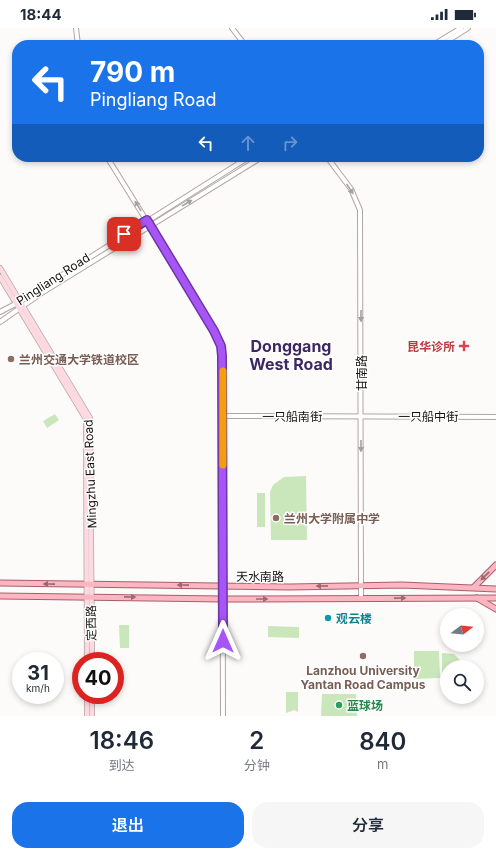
<!DOCTYPE html>
<html lang="zh">
<head>
<meta charset="utf-8">
<style>
  body { margin:0; font-family:Inter,"Noto Sans SC",sans-serif; background:#f6f6f7; color:#1f2937; height:100vh; display:flex; flex-direction:column; font-size:15px; white-space:nowrap }
  * { box-sizing:border-box; margin:0 }
  p { font-size:13px; color:#747a83 }
  .icon { flex:none; width:22px; height:22px; fill:none; stroke:currentColor; stroke-width:2; stroke-linecap:round; stroke-linejoin:round }
  .map { position:relative; height:688px; overflow:hidden }
  .drawer { display:flex; flex-direction:column; background:#fff; flex:1 }
  .drawer>* { flex:none }
  .top-card { position:absolute; left:12px; top:12px; width:472px; height:122px; border-radius:16px; box-shadow:0 2px 6px #0003; background:#1a73e8; color:#fff; overflow:hidden }
  .needle { width:26px; rotate:74deg }
  .fabs { position:absolute; left:440px; top:580px; display:grid; gap:8px }
  .fabs a { display:grid; place-items:center; width:44px; height:44px; border-radius:50%; background:#fff; box-shadow:0 2px 6px #0003; font-size:20px }
  .speed { position:absolute; left:12px; top:624px; display:flex; gap:8px; font-size:20px; font-weight:700; text-align:center }
  .speed>* { display:grid; place-content:center; width:52px; height:52px; border-radius:50%; background:#fff; box-shadow:0 2px 6px #0003; line-height:1 }
  .speed small { font-size:10px; font-weight:400 }
  .speed .limit { border:6px solid #d22; background:#fff; color:#111 }
  .pin { position:absolute; display:grid; place-items:center; width:34px; height:34px; color:#fff; margin:-17px; border-radius:8px; box-shadow:0 2px 6px #0006 }
  .me { position:absolute; width:44px; margin:-22px; rotate:0deg; stroke-linejoin:round; filter:drop-shadow(0 0 3px #0008) }
  .turn { display:flex; align-items:center; gap:14px; height:84px; padding:0 12px; font-size:18px }
  .turn .icon { width:52px; height:52px; stroke-width:2.5 }
  .turn b { display:block; font-size:28px; line-height:34px }
  .lanes { display:flex; align-items:center; height:38px; padding:0 12px; background:#0003; justify-content:center; gap:20px; direction:ltr }
  .lanes .off { opacity:.35 }
  .eta { display:flex; justify-content:space-evenly; align-items:center; height:68px; text-align:center }
  .eta b { font-size:24px; font-weight:600; line-height:28px }
  .button { display:flex; gap:8px; margin-top:auto; padding:8px 12px }
  .button a { flex:1; height:46px; border-radius:16px; background:#1a73e8; color:#fff; font-size:16px; font-weight:600; line-height:46px; text-align:center }
  .button a+a { background:#f6f6f7; color:#1f2937 }
  .status { display:flex; justify-content:space-between; align-items:center; height:28px; padding:0 20px; background:#fff; direction:ltr }
  .status svg { height:11px; fill:currentColor }
  .map>svg:first-child { display:block }
  .green { fill:#cae6bb }
  .lines { fill:none; stroke-linecap:round; stroke-linejoin:round }
  .tertiary-casing { stroke:#b1a5a0; stroke-width:6 }
  .secondary-casing { stroke:#b1a5a0; stroke-width:6 }
  .primary-casing { stroke:#a95d6a; stroke-width:7 }
  .tertiary { stroke:#fff; stroke-width:4 }
  .secondary { stroke:#fddae1; stroke-width:4.5 }
  .primary { stroke:#fbb6c2; stroke-width:5 }
  .oneway { fill:#a2a0a0 }
  .oneway2 { fill:#946c72 }
  .route-casing { stroke:#6d37a1; stroke-width:10 }
  .route { stroke:#a855f7; stroke-width:7 }
  .slow { stroke:#f59e0b; stroke-width:7 }
  .health-dot { fill:#e0444e; stroke:#fff; stroke-width:1.5 }
  .education-dot { fill:#8d6e63; stroke:#fff; stroke-width:1.5 }
  .culture-dot { fill:#0f9aa8; stroke:#fff; stroke-width:1.5 }
  .leisure-dot { fill:#2e9e5b; stroke:#fff; stroke-width:1.5 }
  .labels { text-anchor:middle; dominant-baseline:central; stroke-width:3; stroke-linejoin:round; paint-order:stroke }
  .street-label { font-size:12px; fill:#161211; stroke:#fff }
  .health-label { font-size:12px; font-weight:bold; fill:#be3a42; stroke:#fff; text-anchor:end }
  .education-label { font-size:12px; font-weight:bold; fill:#785e54; stroke:#fff; text-anchor:start }
  .culture-label { font-size:12px; font-weight:bold; fill:#0d838f; stroke:#fff; text-anchor:start }
  .leisure-label { font-size:12px; font-weight:bold; fill:#27864d; stroke:#fff; text-anchor:start }
  .district-label { font-size:16px; font-weight:bold; fill:#3e2863; stroke:#fff }
</style>
</head>
<body>
<div class="status"><b>18:44</b><svg viewBox="0 0 49 12"><path d="M0 12V9h3v3zM5 12V6h3v6zM10 12V3h3v9zM15 12V0h3v12zM26 1h20v11H26zM47 4h2v5h-2z"/></svg></div>
<div class="map">
<svg width="496" height="688" viewBox="0 0 496 688">
  <rect width="100%" height="100%" fill="#fdfbfa"/>
  <g class="green">
    <path d="M 55,386 L 59,392 L 47,400 L 43,393 Z"/>
    <path d="M 306,448 L 307,512 L 271,512 L 270,464 L 273,457 L 284,449 Z"/>
    <rect x="257" y="465" width="8" height="34"/>
    <path d="M 119,597 L 129,597 L 129,620 L 120,620 Z"/>
    <path d="M 268,598 L 299,599 L 299,610 L 268,609 Z"/>
    <path d="M 414,623 L 439,623 L 440,650 L 414,651 Z"/>
    <path d="M 442,625 L 454,626 L 467,639 L 447,639 L 447,650 L 442,651 Z"/>
    <path d="M 286,664 L 298,664 L 298,684 L 294,682 L 286,685 Z"/>
    <path d="M 322,666 L 356,666 L 357,688 L 321,688 Z"/>
  </g>
  <g class="lines">
    <defs>
      <g id="tertiary">
        <path d="M 76,0 L 78,17"/>
        <path d="M 232,0 L 245,17"/>
        <path d="M 433,17 L 461,0"/>
        <path d="M 441,17 L 468,0"/>
        <path d="M 107,129 L 215,303 L 221,318 L 222,328 L 223,688"/>
        <path d="M 327,129 L 351,161 L 360,182 L 361,570"/>
        <path d="M 0,284 L 21,273 L 249,129"/>
        <path d="M 0,294 L 40,266 L 262,129"/>
        <path d="M 223,388 L 496,389"/>
      </g>
      <g id="secondary">
        <path d="M 0,240 L 90,390 L 92,633"/>
        <path d="M 0,249 L 86,391 L 87,633"/>
        <path d="M 92,667 L 92,688"/>
        <path d="M 87,688 L 87,667"/>
      </g>
      <g id="primary">
        <path d="M 0,555 L 290,559 L 402,557 L 496,561"/>
        <path d="M 474,559 L 496,537"/>
        <path d="M 0,568 L 223,571 L 496,570"/>
        <path d="M 477,570 L 496,581"/>
      </g>
    </defs>
    <use href="#tertiary" class="tertiary-casing"/>
    <use href="#secondary" class="secondary-casing"/>
    <use href="#primary" class="primary-casing"/>
    <use href="#tertiary" class="tertiary"/>
    <use href="#secondary" class="secondary"/>
    <use href="#primary" class="primary"/>
  </g>
  <defs><path id="oneway-solid" d="M-6-.8H1V-3.2L6.5 0L1 3.2V.8H-6Z"/></defs>
  <g class="oneway">
    <use href="#oneway-solid" transform="translate(350 161) rotate(56)"/>
    <use href="#oneway-solid" transform="translate(187 175) rotate(-31)"/>
    <use href="#oneway-solid" transform="translate(138 178) rotate(-122)"/>
    <use href="#oneway-solid" transform="translate(361 288) rotate(90)"/>
    <use href="#oneway-solid" transform="translate(361 418) rotate(90)"/>
  </g>
  <g class="oneway2">
    <use href="#oneway-solid" transform="translate(485 548) rotate(136)"/>
    <use href="#oneway-solid" transform="translate(49 556) rotate(-179)"/>
    <use href="#oneway-solid" transform="translate(183 557) rotate(-179)"/>
    <use href="#oneway-solid" transform="translate(322 558) rotate(179)"/>
    <use href="#oneway-solid" transform="translate(130 569) rotate(1)"/>
    <use href="#oneway-solid" transform="translate(400 570) rotate(-1)"/>
    <use href="#oneway-solid" transform="translate(262 571)"/>
  </g>
  <g class="lines">
    <defs>
      <path id="route" d="M 124,206 L 147,192 L 214,303 L 221,318 L 222,328 L 223,613"/>
    </defs>
    <use href="#route" class="route-casing"/>
    <use href="#route" class="route"/>
    <path class="slow" d="M 223,343 L 223,437"/>
  </g>
  <path class="health-dot" d="M462 312h4v4h4v4h-4v4h-4v-4h-4v-4h4z"/>
  <g class="education-dot">
    <circle cx="11" cy="331" r="4"/>
    <circle cx="276" cy="490" r="4"/>
    <circle cx="363" cy="628" r="4"/>
  </g>
  <circle class="culture-dot" cx="328" cy="590" r="4"/>
  <circle class="leisure-dot" cx="339" cy="677" r="4"/>
  <g class="labels">
    <g class="street-label">
      <text transform="translate(53 251) rotate(-33)">Pingliang Road</text>
      <text transform="translate(361 345) rotate(-90)">甘南路</text>
      <text x="292" y="388">一只船南街</text>
      <text x="428" y="388">一只船中街</text>
      <text transform="translate(90 446) rotate(-92)">Mingzhu East Road</text>
      <text x="260" y="548">天水南路</text>
      <text transform="translate(91 595) rotate(-91)">定西路</text>
    </g>
    <g class="health-label">
      <text x="455" y="318">昆华诊所</text>
    </g>
    <g class="education-label">
      <text x="19" y="331">兰州交通大学铁道校区</text>
      <text x="284" y="490">兰州大学附属中学</text>
      <text x="363" y="642" text-anchor="middle">Lanzhou University<tspan x="363" dy="14">Yantan Road Campus</tspan></text>
    </g>
    <g class="culture-label">
      <text x="336" y="590">观云楼</text>
    </g>
    <g class="leisure-label">
      <text x="347" y="677">蓝球场</text>
    </g>
    <g class="district-label">
      <text x="291" y="318">Donggang<tspan x="291" dy="18">West Road</tspan></text>
    </g>
  </g>
</svg>
<div class="fabs">
<a><svg class="needle" viewBox="-14 -14 28 28"><path d="M0-13l5 13h-10z" fill="#e53935"/><path d="M0 13l5-13h-10z" fill="#747a83"/></svg></a>
<a><svg class="icon" aria-label="search" viewBox="0 0 24 24"><circle cx="10" cy="10" r="6"/><path d="M15 15l6 6"/></svg></a>
</div>
<div class="speed"><div>31<small>km/h</small></div><div class="limit">40</div></div>
<div class="pin" style="left:124px;top:206px;background:#d93025"><svg class="icon" aria-label="arrive" viewBox="0 0 24 24"><path d="M6 21V4h12l-3 4 3 4H6"/></svg></div>
<svg class="me" style="left:223px;top:613px" viewBox="-20 -20 40 40"><path d="M0-17L14 15 0 8-14 15z" fill="#a855f7" stroke="#fff" stroke-width="4"/></svg>
<div class="top-card">
<div class="turn"><svg class="icon" aria-label="left" viewBox="0 0 24 24"><path d="M17 20v-9H6M10 6l-5 5 5 5"/></svg><div><b>790 m</b>Pingliang Road</div></div>
<div class="lanes"><svg class="icon" aria-label="left" viewBox="0 0 24 24"><path d="M17 20v-9H6M10 6l-5 5 5 5"/></svg><svg class="icon off" aria-label="ahead" viewBox="0 0 24 24"><path d="M12 20V5M6 11l6-6 6 6"/></svg><svg class="icon off" aria-label="right" viewBox="0 0 24 24"><path d="M7 20v-9h11M14 6l5 5-5 5"/></svg></div>
</div>
</div>
<section class="drawer">
<div class="eta">
<div><b>18:46</b><p>到达</p></div>
<div><b>2</b><p>分钟</p></div>
<div><b>840</b><p>m</p></div>
</div>
<div class="button"><a>退出</a><a>分享</a></div>
</section>
</body>
</html>
